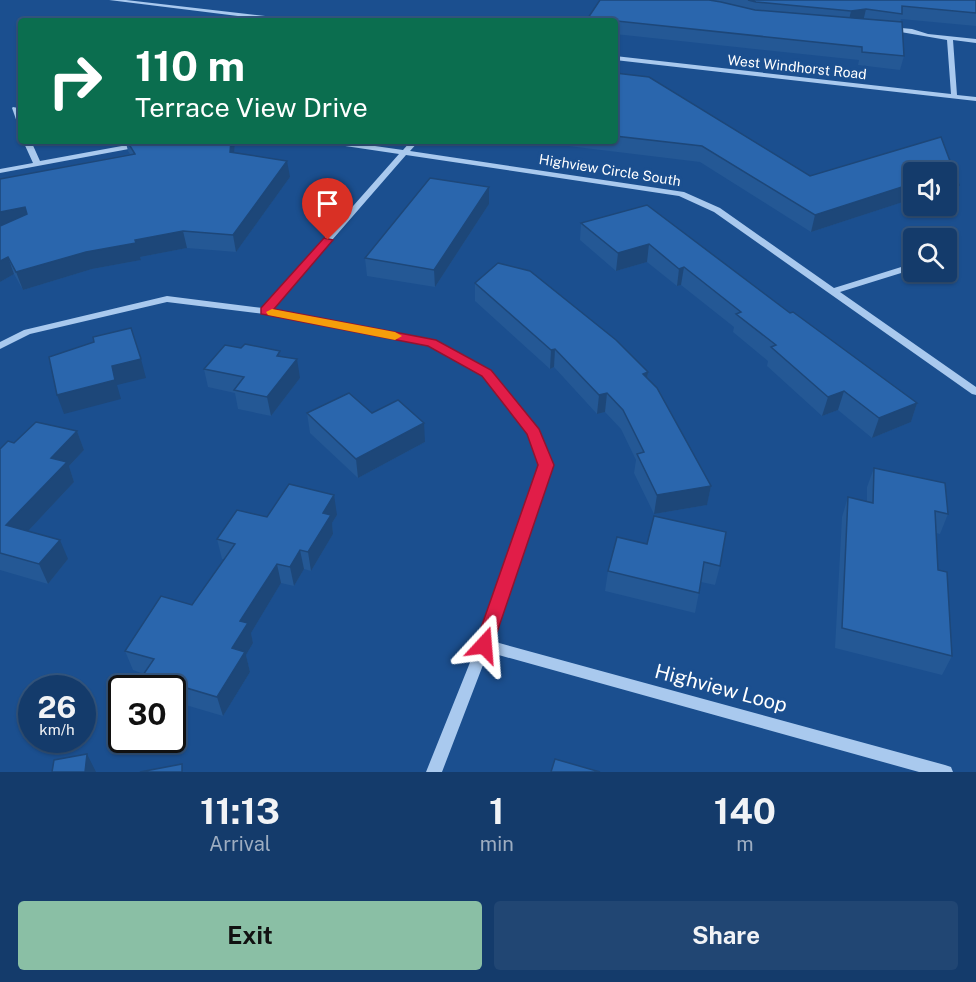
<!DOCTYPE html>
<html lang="en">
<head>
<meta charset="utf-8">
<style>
  body { margin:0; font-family:"Public Sans",sans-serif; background:#214673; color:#f1f3f6; height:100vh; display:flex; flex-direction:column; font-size:22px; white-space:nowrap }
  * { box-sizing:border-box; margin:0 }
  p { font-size:20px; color:#9dadc1 }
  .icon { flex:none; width:33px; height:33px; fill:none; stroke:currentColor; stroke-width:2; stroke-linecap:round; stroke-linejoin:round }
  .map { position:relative; height:772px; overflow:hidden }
  .details { display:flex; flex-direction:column; background:#143b6b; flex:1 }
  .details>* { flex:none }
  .top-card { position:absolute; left:18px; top:18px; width:600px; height:126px; border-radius:6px; box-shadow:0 2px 4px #0004,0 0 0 2px #33557e; background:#0b6e4f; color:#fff; overflow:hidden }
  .tools { position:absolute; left:903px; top:162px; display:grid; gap:12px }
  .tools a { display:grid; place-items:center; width:54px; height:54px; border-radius:6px; background:#143b6b; box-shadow:0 2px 4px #0004,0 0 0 2px #33557e; font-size:30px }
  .speed { position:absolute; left:18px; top:675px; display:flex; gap:12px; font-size:30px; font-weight:700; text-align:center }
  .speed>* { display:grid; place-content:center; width:78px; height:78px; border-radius:50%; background:#143b6b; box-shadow:0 2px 4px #0004,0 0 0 2px #33557e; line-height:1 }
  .speed small { font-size:15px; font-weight:400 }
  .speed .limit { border:3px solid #111; border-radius:9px; background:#fff; color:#111 }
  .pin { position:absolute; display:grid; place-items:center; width:51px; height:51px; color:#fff; margin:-62px -26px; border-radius:50% 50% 50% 0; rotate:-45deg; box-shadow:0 0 6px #0007 }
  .pin .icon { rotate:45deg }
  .me { position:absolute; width:66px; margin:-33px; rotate:19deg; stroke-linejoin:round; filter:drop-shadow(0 0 4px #0008) }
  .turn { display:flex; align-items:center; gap:21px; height:126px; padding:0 18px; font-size:27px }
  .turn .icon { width:78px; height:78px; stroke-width:2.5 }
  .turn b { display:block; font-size:42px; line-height:51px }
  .eta { display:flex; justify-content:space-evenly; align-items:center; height:102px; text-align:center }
  .eta b { font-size:36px; font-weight:700; line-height:42px }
  .action { display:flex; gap:12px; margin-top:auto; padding:12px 18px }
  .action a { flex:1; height:69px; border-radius:6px; background:#8abfa5; color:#111; font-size:24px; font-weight:700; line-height:69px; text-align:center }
  .action a+a { background:#214673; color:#f1f3f6 }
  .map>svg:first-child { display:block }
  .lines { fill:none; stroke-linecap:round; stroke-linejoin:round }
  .minor { fill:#a9c9ee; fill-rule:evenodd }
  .wall { fill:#245895 }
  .shaded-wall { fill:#1d4779 }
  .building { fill:#2a66ad; stroke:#1d4779; stroke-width:1.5 }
  .route { fill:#e11d48; stroke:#92132f; stroke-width:1.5 }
  .slow { fill:#f59e0b }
  .labels { text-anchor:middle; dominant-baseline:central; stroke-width:6; stroke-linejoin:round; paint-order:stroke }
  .far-street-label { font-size:14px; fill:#fff; stroke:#1b4f8f }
  .near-street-label { font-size:20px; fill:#fff; stroke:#1b4f8f }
</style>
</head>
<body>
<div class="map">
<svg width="976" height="772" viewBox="0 0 976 772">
  <rect width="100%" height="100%" fill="#1b4f8f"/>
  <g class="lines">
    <g class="minor">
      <path d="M 109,0 L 126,0 L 292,19 L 295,21 L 278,21 Z"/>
      <path d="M 891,27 L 912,29 L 928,34 L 976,39 L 976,43 L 953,40 L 957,95 L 976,97 L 976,101 L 615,60 L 615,56 L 951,94 L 947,40 L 889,30 L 888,29 Z"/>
      <path d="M 13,107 L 18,108 L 21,115 L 21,127 L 18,125 L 12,108 Z"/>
      <path d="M 23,141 L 31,141 L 40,161 L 149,141 L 165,141 L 161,143 L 0,173 L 0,169 L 33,163 Z"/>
      <path d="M 321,141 L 340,141 L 403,150 L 411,141 L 419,141 L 410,151 L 684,192 L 720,208 L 834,288 L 914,263 L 914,269 L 840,292 L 976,387 L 976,395 L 972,394 L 714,212 L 679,196 L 406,155 L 272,309 L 436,341 L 490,371 L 538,430 L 552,465 L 492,641 L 945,765 L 951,767 L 953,772 L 919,772 L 488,652 L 442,772 L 426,772 L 477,645 L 540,465 L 529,434 L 482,375 L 429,345 L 265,314 L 167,302 L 30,334 L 0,349 L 0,342 L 24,330 L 167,296 L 263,308 L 399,154 L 325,143 Z"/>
      <path d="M 950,251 L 954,254 L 946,257 L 946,252 Z"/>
    </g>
  </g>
  <g class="wall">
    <path d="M 600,0 L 976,0 L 976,26 L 901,19 L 900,22 L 904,56 L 900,70 L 858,65 L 859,60 L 615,34 L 615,21 L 587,21 L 588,18 Z"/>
    <path d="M 615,73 L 810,176 L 941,137 L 959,185 L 953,202 L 946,201 L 946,172 L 914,172 L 914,202 L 906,201 L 811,232 L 700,162 L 527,141 L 615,141 Z"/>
    <path d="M 122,141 L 235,141 L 234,153 L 290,177 L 236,252 L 187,248 L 140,257 L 141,260 L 92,269 L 23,290 L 14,274 L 0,282 L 0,179 L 130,154 L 128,151 L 126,143 L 123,143 Z"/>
    <path d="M 489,204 L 435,287 L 367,276 L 365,258 Z"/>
    <path d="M 647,205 L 790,313 L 917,403 L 911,422 L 872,438 L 838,410 L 822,416 L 767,366 L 768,361 L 733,332 L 734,327 L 681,285 L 677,286 L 647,262 L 616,271 L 580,240 L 581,223 Z"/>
    <path d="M 475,283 L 648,372 L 648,379 L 711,486 L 707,505 L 654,514 L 634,473 L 636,460 L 621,429 L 605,412 L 597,414 L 554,367 L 550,369 L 475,301 Z"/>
    <path d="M 281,356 L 300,378 L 271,416 L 238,409 L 235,393 L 208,387 L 204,369 Z"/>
    <path d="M 307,413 L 372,413 L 425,442 L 358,478 L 310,433 Z"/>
    <path d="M 77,431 L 84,450 L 69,466 L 74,482 L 28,531 L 68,559 L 48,584 L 0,570 L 0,449 L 14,443 Z"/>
    <path d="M 874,468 L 948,514 L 940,534 L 936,533 L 938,570 L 952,656 L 942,675 L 835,648 L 842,517 L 848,497 L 867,501 L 867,487 Z"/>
    <path d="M 337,515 L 332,523 L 333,534 L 311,571 L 304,569 L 294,586 L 281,583 L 251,633 L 253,643 L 246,655 L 250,672 L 223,716 L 172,701 L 172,688 L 148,688 L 143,675 L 144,674 L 133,670 L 125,651 L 192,605 L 224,559 L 222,559 L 217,539 L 267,517 Z"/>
    <path d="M 617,537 L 720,566 L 715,585 L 701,582 L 695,613 L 605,591 L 608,571 Z"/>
  </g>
  <g class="shaded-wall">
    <path d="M 866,9 L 863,22 L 848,24 L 851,11 Z"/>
    <path d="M 231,141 L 235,141 L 233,168 L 230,152 Z"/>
    <path d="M 287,161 L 290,177 L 236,252 L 233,235 Z"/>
    <path d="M 911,184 L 906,201 L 811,232 L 815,215 Z"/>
    <path d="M 489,187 L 489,204 L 435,287 L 434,270 Z"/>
    <path d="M 25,207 L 30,224 L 0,230 L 0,212 Z"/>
    <path d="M 183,231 L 187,248 L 140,257 L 141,260 L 92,269 L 23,290 L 16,272 L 86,252 L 135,240 Z"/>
    <path d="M 649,244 L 647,262 L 616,271 L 618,253 Z"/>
    <path d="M 8,257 L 14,274 L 0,282 L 0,261 Z"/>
    <path d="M 684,267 L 681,285 L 677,286 L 679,269 Z"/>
    <path d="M 555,349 L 554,367 L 550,369 L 551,350 Z"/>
    <path d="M 141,359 L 146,378 L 117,385 L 121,399 L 64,414 L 57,395 L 112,366 Z"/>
    <path d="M 297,359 L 300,378 L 271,416 L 267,397 Z"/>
    <path d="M 648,372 L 646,391 L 643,374 Z"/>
    <path d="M 844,391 L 838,410 L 822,416 L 828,397 Z"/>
    <path d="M 607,393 L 605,412 L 597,414 L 599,395 Z"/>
    <path d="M 917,403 L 911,422 L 872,438 L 879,418 Z"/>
    <path d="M 424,423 L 425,442 L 358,478 L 356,459 Z"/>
    <path d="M 77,431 L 84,450 L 69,466 L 74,482 L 15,545 L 6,525 L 51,458 Z"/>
    <path d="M 711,486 L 707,505 L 654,514 L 657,495 Z"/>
    <path d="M 334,495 L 337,515 L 332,523 L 333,534 L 311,571 L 308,552 L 323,513 Z"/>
    <path d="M 60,540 L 68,559 L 48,584 L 39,564 Z"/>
    <path d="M 300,550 L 304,569 L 294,586 L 290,567 Z"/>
    <path d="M 277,564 L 281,583 L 251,633 L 253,643 L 246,655 L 250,672 L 223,716 L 217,697 L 240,621 Z"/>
    <path d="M 87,754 L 96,772 L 85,772 Z"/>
  </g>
  <g class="building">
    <path d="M 600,0 L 709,0 L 721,2 L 755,10 L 902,22 L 904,56 L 862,52 L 862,47 L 588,18 Z"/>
    <path d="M 748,0 L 976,0 L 976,13 L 902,6 L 902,14 L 866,9 L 851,11 L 756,2 Z"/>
    <path d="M 150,17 L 185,21 L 143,21 Z"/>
    <path d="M 615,73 L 649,77 L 810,176 L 941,137 L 959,185 L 946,184 L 946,172 L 914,172 L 914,185 L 911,184 L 815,215 L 702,146 L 615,136 Z"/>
    <path d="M 127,141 L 231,141 L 230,152 L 287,161 L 233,235 L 183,231 L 135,240 L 136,243 L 86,252 L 16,272 L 8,257 L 0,261 L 0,226 L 27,214 L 25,207 L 0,212 L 0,179 L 135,154 Z"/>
    <path d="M 430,178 L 489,187 L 434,270 L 365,258 Z"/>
    <path d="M 647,205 L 790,313 L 793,312 L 917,403 L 879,418 L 844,391 L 828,397 L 771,347 L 776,345 L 736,314 L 741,312 L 684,267 L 679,269 L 649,244 L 618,253 L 581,223 Z"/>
    <path d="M 498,263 L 530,271 L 616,340 L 648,372 L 643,374 L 657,388 L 711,486 L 657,495 L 637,454 L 644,452 L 623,410 L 607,393 L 599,395 L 555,349 L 551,350 L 475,283 Z"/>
    <path d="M 131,328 L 141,359 L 112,366 L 115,380 L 57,395 L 49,357 L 94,342 L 93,337 Z"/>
    <path d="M 245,344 L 280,351 L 277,356 L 297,359 L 267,397 L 234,390 L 244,377 L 204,369 L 225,345 L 241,348 Z"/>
    <path d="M 349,393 L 372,413 L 398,400 L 424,423 L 356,459 L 307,413 Z"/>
    <path d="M 36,422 L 77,431 L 51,458 L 67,462 L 6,525 L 60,540 L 39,564 L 0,553 L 0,449 L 8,441 L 14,443 Z"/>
    <path d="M 874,468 L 945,483 L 948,514 L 935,511 L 938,570 L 947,572 L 952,656 L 842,628 L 848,497 L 873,503 Z"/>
    <path d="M 289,484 L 334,495 L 323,513 L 331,515 L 308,552 L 300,550 L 290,567 L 277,564 L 240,621 L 248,623 L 232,648 L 245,652 L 217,697 L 143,675 L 154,659 L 125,651 L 161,596 L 192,605 L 235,544 L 217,539 L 237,510 L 267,517 Z"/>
    <path d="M 654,516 L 726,532 L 720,566 L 704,562 L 699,593 L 608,571 L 617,537 L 647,544 Z"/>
    <path d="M 87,754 L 85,772 L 52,772 L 54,760 Z"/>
    <path d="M 555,759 L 600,772 L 551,772 Z"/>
    <path d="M 182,764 L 182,772 L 140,772 Z"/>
  </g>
  <path class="route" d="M 324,238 L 333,240 L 274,309 L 436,340 L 491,370 L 539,429 L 554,465 L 491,650 L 484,652 L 478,650 L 475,645 L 538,465 L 527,434 L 482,376 L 428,346 L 261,314 L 261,308 Z"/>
  <path class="slow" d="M 272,309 L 395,332 L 402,336 L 395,340 L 268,315 L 266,312 Z"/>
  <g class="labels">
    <g class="far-street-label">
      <text transform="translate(797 67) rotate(6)">West Windhorst Road</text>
      <text transform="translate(610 170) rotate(9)">Highview Circle South</text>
    </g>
    <g class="near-street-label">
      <text transform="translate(721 688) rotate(15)">Highview Loop</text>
    </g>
  </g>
</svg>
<div class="tools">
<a><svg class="icon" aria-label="sound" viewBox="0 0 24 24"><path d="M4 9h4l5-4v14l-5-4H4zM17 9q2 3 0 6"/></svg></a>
<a><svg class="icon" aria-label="search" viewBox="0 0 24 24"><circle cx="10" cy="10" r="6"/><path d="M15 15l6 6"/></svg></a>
</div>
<div class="speed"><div>26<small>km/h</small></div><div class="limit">30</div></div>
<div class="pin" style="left:328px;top:240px;background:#d93025"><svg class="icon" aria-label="arrive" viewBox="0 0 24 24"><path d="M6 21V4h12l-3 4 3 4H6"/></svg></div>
<svg class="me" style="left:484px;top:645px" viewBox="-20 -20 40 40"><path d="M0-17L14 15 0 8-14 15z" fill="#e11d48" stroke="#fff" stroke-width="4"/></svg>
<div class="top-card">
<div class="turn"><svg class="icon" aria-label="right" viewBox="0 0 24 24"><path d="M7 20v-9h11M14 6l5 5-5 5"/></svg><div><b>110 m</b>Terrace View Drive</div></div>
</div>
</div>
<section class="details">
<div class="eta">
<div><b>11:13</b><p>Arrival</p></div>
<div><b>1</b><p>min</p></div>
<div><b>140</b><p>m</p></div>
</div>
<div class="action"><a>Exit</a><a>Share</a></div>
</section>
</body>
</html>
